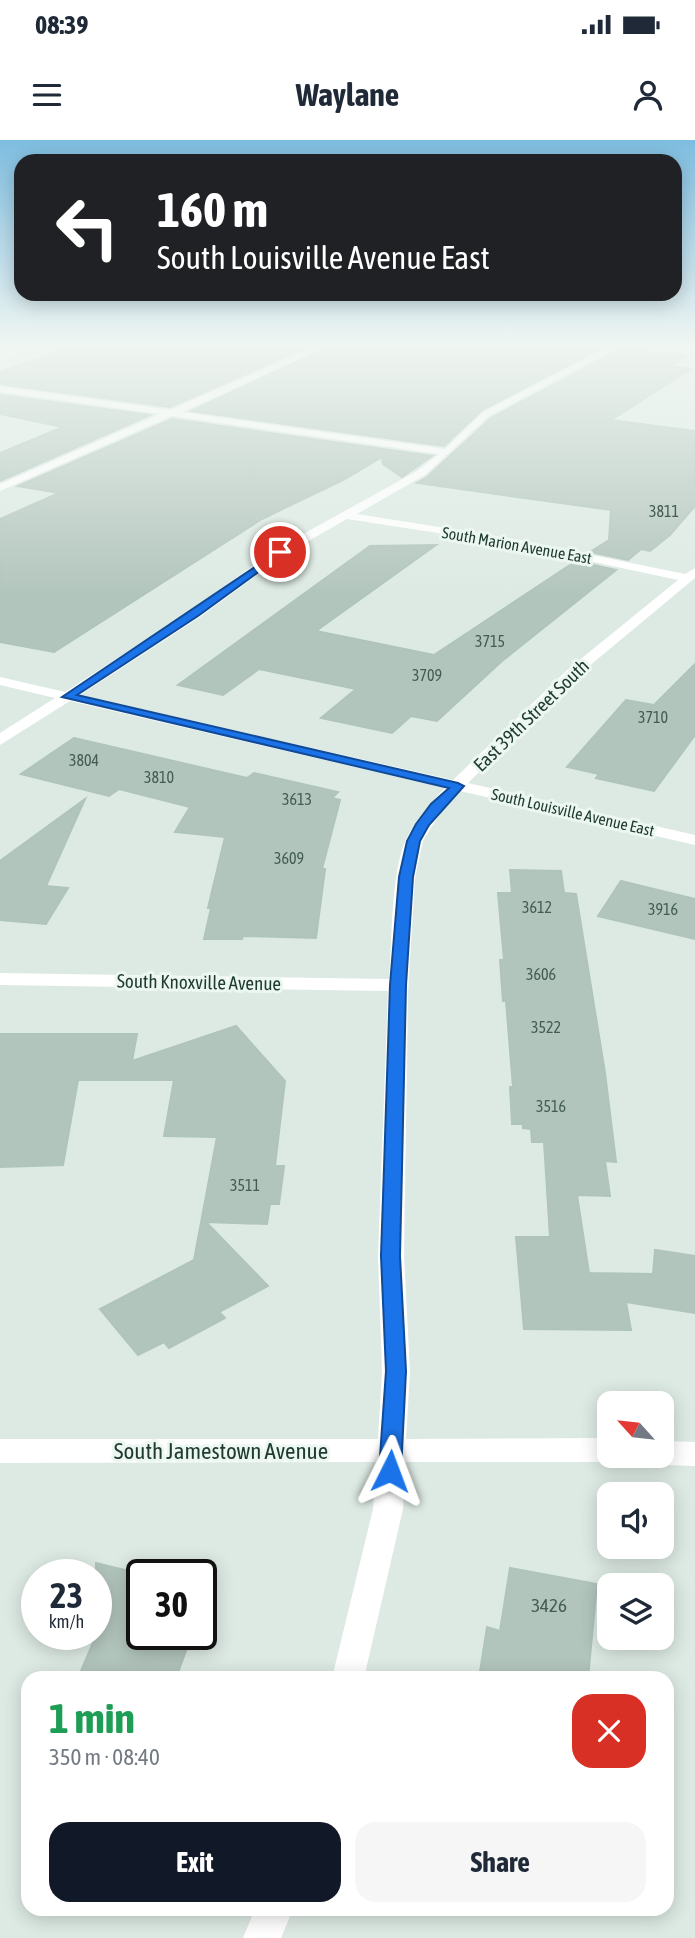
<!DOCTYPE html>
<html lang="en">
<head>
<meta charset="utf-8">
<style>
  body { margin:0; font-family:"Asap Condensed",sans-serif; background:#f6f6f7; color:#1f2937; height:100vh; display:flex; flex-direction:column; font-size:26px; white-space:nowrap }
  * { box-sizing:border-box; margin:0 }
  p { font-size:23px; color:#747a83 }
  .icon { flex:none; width:38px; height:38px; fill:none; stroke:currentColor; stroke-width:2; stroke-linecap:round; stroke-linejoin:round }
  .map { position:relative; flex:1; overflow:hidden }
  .drawer { position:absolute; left:21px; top:1531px; width:653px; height:245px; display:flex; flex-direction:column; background:#fff; border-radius:21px; box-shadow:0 4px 18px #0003 }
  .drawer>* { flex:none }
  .guide { position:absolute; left:14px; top:14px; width:668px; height:147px; border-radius:21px; box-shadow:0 4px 18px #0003; background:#202124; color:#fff; overflow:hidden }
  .needle { width:46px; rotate:297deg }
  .buttons { position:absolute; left:597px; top:1251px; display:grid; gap:14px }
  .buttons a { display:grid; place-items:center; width:77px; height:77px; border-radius:14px; background:#fff; box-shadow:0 4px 18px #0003; font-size:35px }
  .speed { position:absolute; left:21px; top:1419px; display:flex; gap:14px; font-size:35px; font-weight:700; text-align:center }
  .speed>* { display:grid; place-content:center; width:91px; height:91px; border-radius:50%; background:#fff; box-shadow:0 4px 18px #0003; line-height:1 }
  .speed small { font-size:18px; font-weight:400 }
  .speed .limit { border:4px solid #111; border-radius:10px; background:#fff; color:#111 }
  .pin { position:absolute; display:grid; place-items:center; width:60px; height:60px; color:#fff; margin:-30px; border:4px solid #fff; border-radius:50%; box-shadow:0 2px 7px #0007 }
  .me { position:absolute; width:77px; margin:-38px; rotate:3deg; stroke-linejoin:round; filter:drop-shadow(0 0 5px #0008) }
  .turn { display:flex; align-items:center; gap:24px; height:147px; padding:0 28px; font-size:32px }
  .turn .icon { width:91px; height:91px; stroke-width:2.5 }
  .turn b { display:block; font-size:49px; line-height:60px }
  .round { display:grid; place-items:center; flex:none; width:74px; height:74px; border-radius:21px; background:#f6f6f7 }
  .overview { display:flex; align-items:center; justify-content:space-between; height:119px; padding:0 28px }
  h1 { font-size:42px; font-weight:700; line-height:52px; color:#1e9e55 }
  .button { display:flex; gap:14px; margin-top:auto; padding:14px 28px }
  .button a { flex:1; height:80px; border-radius:21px; background:#111827; color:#fff; font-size:28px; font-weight:700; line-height:80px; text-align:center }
  .button a+a { background:#f6f6f7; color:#1f2937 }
  .status { display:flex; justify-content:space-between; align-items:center; height:49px; padding:0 35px; background:#fff; direction:ltr }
  .status svg { height:19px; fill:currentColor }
  header { display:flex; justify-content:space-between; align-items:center; height:91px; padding:0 28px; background:#fff; font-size:32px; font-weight:700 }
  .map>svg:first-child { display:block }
  .building { fill:#b2c5bc; stroke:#afc4ba; stroke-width:2 }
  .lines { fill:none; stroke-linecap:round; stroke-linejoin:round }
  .minor { fill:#fff; fill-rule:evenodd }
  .route { fill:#1a73e8; stroke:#114b97; stroke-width:2 }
  .labels { text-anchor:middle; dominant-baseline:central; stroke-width:6; stroke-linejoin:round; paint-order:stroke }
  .number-label { font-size:16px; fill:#435d54 }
  .far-street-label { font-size:16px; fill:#1e3a31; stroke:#edf7f1 }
  .street-label { font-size:19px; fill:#1e3a31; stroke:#edf7f1 }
  .near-number-label { font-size:19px; fill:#435d54 }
  .near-street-label { font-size:23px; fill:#1e3a31; stroke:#edf7f1 }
</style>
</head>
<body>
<div class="status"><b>08:39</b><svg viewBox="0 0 49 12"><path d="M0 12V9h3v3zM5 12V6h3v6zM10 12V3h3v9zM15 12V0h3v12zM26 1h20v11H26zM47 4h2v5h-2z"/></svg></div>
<header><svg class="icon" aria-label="menu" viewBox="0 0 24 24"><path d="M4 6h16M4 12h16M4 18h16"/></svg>Waylane<svg class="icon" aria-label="person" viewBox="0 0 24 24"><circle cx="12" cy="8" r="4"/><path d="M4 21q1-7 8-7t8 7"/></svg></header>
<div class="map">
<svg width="695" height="1798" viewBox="0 0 695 1798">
  <rect width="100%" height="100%" fill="#ddeae3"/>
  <g class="building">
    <path d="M 84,203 L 317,203 L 170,267 L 0,244 L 0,232 Z"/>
    <path d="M 337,203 L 570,203 L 603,207 L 482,270 L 444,306 L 191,271 Z"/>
    <path d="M 621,209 L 686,216 L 669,226 L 691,229 L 611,280 L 695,291 L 695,366 L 670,395 L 650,411 L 641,409 L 628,420 L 590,412 L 609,400 L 611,370 L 417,343 L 427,337 L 491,278 Z"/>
    <path d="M 0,255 L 150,275 L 0,341 L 0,313 L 63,287 L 0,274 Z"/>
    <path d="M 172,279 L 432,316 L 402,337 L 383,324 L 382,317 L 345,339 L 262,379 L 54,512 L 0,502 L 0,379 L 59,353 L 18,346 Z"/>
    <path d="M 436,405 L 316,491 L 434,515 L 576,421 L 616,430 L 502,521 L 437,581 L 411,576 L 392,593 L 321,578 L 356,549 L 259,529 L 223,555 L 178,545 L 370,406 Z"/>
    <path d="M 695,524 L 695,595 L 654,651 L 596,638 L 599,634 L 567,627 L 626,560 L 654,565 Z"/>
    <path d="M 74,598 L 247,638 L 254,633 L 338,652 L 332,658 L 340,660 L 322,729 L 325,729 L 316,798 L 243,796 L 242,799 L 204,799 L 211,768 L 208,768 L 225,697 L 175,692 L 190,667 L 119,649 L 109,656 L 21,634 Z"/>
    <path d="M 85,659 L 46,746 L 68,748 L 46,784 L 0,780 L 0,721 Z"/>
    <path d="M 510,730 L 561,731 L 564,753 L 576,754 L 605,933 L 616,1022 L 605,1021 L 610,1056 L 577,1055 L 589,1133 L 653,1134 L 655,1110 L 695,1116 L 695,1173 L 626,1162 L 631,1190 L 524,1189 L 516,1097 L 550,1097 L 544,1002 L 532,1002 L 531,989 L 523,988 L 523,984 L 512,984 L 510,947 L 513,947 L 506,861 L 503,861 L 500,820 L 504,820 L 498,753 L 512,753 Z"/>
    <path d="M 621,741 L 695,759 L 695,799 L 598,776 Z"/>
    <path d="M 236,886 L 285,941 L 275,1026 L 284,1026 L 279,1064 L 270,1064 L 267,1084 L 206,1082 L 268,1146 L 219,1172 L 225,1178 L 169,1208 L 164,1202 L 138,1215 L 100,1169 L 194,1120 L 217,997 L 164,996 L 174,940 L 78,940 L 63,1025 L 0,1027 L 0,894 L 137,894 L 132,921 Z"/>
    <path d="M 133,1422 L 186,1435 L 142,1435 L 142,1494 L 192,1494 L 176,1538 L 78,1538 L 96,1496 L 96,1423 L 129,1431 Z"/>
    <path d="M 510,1428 L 597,1444 L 588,1538 L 479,1538 L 487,1487 L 500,1491 Z"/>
  </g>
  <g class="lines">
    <g class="minor">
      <path d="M 32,203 L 44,203 L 0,219 L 0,214 Z"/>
      <path d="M 324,203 L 335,203 L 182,272 L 445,309 L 483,272 L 616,203 L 626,203 L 489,276 L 425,335 L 357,374 L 509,398 L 685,434 L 695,428 L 695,438 L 576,537 L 468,643 L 695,695 L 695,705 L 460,651 L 442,670 L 423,701 L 415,738 L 408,853 L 404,1116 L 410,1231 L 406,1299 L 609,1298 L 609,1316 L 620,1316 L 609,1322 L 405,1322 L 403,1369 L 364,1538 L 332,1538 L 373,1369 L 376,1322 L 0,1323 L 0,1299 L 378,1299 L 382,1231 L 378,1116 L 388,851 L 0,845 L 0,833 L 389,839 C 392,801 391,732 406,699 C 416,680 430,663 445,648 L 70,561 L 0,605 L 0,593 L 55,558 L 0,545 L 0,537 L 65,552 L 190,471 L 276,409 L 417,331 L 439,314 L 172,276 L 0,351 L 0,344 L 160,274 L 0,252 L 0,246 L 170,270 ZM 347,379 L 509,404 L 678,440 L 566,531 L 453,640 L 80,555 L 200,477 L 284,415 Z"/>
      <path d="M 662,1301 L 695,1302 L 695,1326 L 662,1325 L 652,1321 L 649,1316 L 662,1316 Z"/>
      <path d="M 255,1769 L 293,1769 L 281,1798 L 243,1798 Z"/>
    </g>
  </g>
  <linearGradient id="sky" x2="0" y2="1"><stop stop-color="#7ebde0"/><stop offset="0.45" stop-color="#f0f6f2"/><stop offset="1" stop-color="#f0f6f2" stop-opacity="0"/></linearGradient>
  <rect width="695" height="455" fill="url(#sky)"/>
  <path class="route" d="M 280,410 L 283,411 L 283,414 L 198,476 L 77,555 L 458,643 L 464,646 L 429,685 L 420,701 L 413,737 L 406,845 L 402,1028 L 400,1116 L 406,1231 L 401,1331 L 398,1337 L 390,1340 L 382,1337 L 379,1331 L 386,1231 L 381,1116 L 384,1028 L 390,845 L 399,737 L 407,701 L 416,684 L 431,664 L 449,648 L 62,557 Z"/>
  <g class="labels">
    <g class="number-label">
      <text x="664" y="371">3811</text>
      <text x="490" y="501">3715</text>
      <text x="427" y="535">3709</text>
      <text x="653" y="577">3710</text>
      <text x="84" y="620">3804</text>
      <text x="159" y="637">3810</text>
      <text x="297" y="659">3613</text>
      <text x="289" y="718">3609</text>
      <text x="537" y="767">3612</text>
      <text x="663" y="769">3916</text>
      <text x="541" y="834">3606</text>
      <text x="546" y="887">3522</text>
      <text x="551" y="966">3516</text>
      <text x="245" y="1045">3511</text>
    </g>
    <g class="far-street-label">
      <text transform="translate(517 405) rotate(10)">South Marion Avenue East</text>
      <text transform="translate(573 672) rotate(13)">South Louisville Avenue East</text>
    </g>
    <g class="street-label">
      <text transform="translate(531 575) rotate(-44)">East 39th Street South</text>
      <text transform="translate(199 842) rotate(1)">South Knoxville Avenue</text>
    </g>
    <g class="near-number-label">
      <text x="549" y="1465">3426</text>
    </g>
    <g class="near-street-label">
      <text x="221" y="1311">South Jamestown Avenue</text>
    </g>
  </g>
</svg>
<div class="buttons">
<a><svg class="needle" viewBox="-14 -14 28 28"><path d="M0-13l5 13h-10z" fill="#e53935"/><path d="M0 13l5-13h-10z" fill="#747a83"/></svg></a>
<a><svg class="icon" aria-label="sound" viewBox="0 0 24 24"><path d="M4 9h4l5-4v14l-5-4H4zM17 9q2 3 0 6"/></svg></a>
<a><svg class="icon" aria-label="layers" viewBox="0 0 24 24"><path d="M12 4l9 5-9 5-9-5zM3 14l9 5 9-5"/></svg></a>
</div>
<div class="speed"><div>23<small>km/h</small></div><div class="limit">30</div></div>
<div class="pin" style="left:280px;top:412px;background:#d93025"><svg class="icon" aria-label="arrive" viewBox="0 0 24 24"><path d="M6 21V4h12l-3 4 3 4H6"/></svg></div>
<svg class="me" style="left:390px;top:1331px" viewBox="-20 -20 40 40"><path d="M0-17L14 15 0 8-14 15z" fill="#1a73e8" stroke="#fff" stroke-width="4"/></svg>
<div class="guide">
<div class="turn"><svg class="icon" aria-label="left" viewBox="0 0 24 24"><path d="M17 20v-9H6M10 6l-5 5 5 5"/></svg><div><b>160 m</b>South Louisville Avenue East</div></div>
</div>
<section class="drawer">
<div class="overview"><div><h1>1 min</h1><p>350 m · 08:40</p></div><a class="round" style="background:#d93025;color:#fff"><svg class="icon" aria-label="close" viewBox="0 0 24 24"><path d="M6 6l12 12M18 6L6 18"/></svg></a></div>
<div class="button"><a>Exit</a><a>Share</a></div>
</section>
</div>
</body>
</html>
